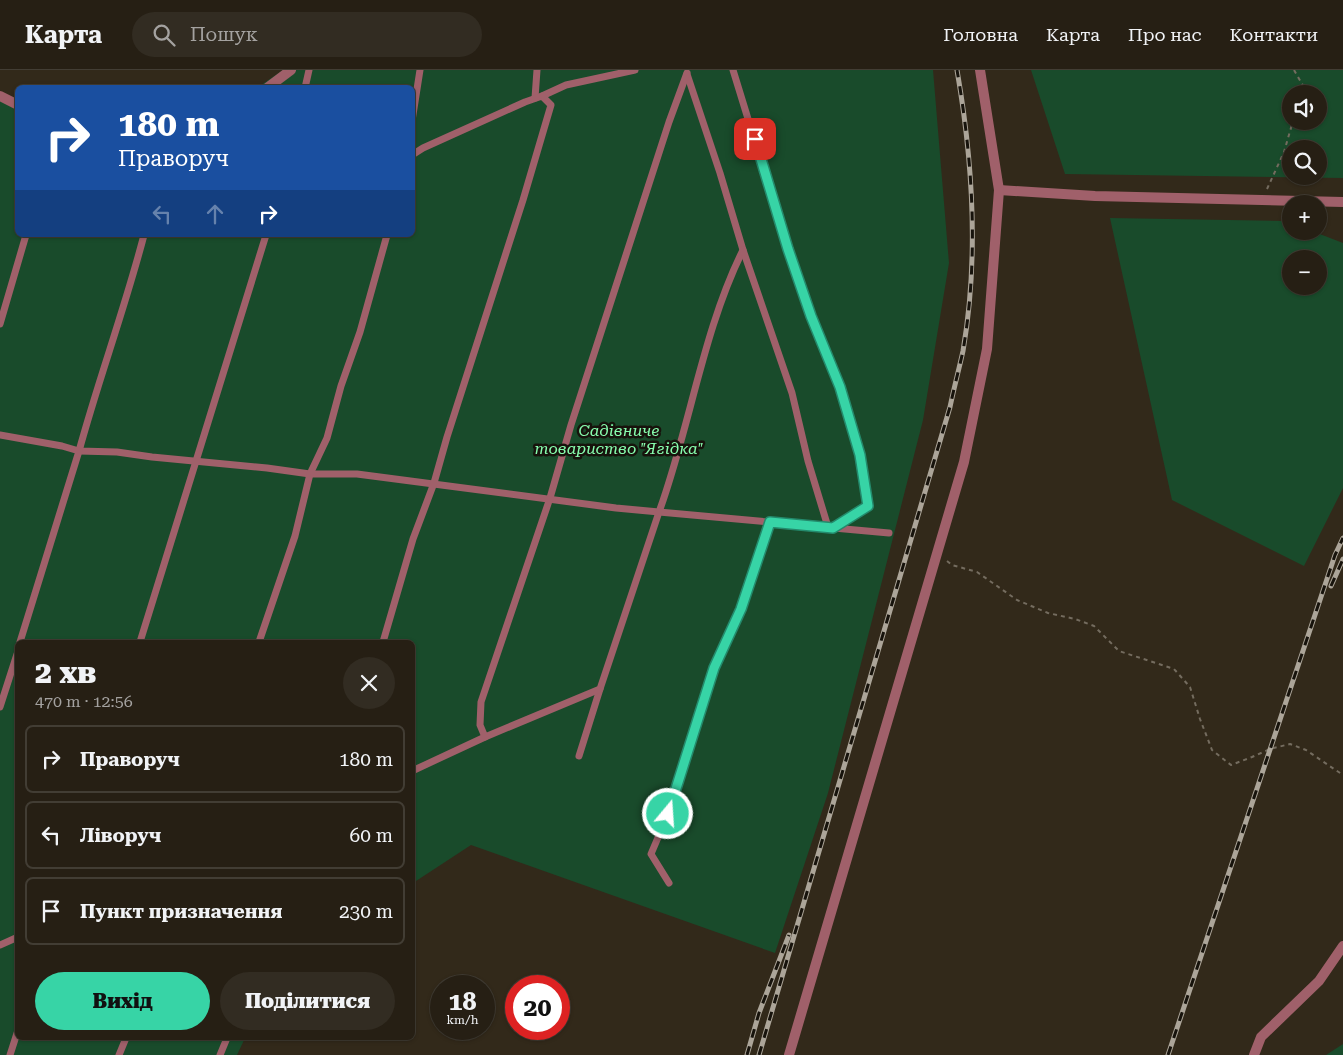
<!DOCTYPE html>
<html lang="uk">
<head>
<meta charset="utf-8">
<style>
  body { margin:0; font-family:"Roboto Serif",serif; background:#322c22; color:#f1f3f6; height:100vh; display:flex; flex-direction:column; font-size:19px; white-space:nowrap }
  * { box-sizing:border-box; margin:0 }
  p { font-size:16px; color:#a4a2a0 }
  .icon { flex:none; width:28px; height:28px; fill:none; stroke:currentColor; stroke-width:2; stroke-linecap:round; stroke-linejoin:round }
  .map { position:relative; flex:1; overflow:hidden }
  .side { position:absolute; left:15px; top:570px; width:400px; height:400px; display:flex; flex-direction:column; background:#261f14; border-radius:8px; box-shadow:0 1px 4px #0004,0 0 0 1px #423d34 }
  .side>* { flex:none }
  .banner { position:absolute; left:15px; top:15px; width:400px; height:152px; border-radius:8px; box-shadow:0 1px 4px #0004,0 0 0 1px #423d34; background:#1a4fa0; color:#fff; overflow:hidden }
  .fabs { position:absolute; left:1282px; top:15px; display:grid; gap:10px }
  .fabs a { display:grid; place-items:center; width:45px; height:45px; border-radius:50%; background:#261f14; box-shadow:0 1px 4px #0004,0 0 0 1px #423d34; font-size:25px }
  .speed { position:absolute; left:430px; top:905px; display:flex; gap:10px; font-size:25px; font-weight:700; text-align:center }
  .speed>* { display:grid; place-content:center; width:65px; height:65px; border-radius:50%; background:#261f14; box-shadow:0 1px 4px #0004,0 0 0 1px #423d34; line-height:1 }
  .speed small { font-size:12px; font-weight:400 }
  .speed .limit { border:8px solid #d22; background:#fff; color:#111 }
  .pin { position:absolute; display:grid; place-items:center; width:42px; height:42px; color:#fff; margin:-21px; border-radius:10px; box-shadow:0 2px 8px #0006 }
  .me { position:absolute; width:55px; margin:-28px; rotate:18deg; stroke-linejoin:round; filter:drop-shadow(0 0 4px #0008) }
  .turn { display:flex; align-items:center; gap:18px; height:105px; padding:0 20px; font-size:22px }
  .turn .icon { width:65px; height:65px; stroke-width:2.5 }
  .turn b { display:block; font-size:35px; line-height:42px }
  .lanes { display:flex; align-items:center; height:48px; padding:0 20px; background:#0003; justify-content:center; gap:25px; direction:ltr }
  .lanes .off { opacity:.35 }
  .round { display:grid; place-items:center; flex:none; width:52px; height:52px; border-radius:26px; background:#322c22 }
  .head { display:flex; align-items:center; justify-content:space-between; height:85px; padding:0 20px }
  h1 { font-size:30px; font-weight:800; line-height:38px }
  .button { display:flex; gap:10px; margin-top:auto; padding:10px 20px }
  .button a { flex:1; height:58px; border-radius:30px; background:#37d4a6; color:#111; font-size:20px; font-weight:800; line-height:58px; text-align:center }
  .button a+a { background:#322c22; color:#f1f3f6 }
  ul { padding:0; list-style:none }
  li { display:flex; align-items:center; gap:15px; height:68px; margin:0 10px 8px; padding:0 10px; border:2px solid #423d34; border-radius:8px }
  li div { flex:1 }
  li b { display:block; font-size:19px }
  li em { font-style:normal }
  header { display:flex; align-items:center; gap:30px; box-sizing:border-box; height:70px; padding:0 25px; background:#261f14; border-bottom:1px solid #423d34 }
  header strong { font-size:24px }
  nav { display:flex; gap:28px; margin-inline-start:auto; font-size:18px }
  .search { width:350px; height:45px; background:#322c22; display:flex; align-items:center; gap:12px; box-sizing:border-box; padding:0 18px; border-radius:28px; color:#a4a2a0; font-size:19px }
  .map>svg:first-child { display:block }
  .green { fill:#194b2b; fill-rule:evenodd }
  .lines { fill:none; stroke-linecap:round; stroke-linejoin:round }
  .path { stroke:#746c5f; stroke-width:2; stroke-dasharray:4 4; stroke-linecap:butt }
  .service { stroke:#a0606a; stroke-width:7 }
  .minor { stroke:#a0606a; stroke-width:10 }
  .tertiary { stroke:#a0606a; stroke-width:10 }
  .rail-casing { stroke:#aca599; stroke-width:5 }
  .rail { stroke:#17130c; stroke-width:3; stroke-dasharray:9; stroke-linecap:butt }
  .route-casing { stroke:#248a6c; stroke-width:12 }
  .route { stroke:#37d4a6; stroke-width:9 }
  .labels { text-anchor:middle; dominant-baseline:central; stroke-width:5; stroke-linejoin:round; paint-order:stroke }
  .park-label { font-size:16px; font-style:italic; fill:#87feae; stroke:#17130c }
</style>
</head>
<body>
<header>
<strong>Карта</strong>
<div class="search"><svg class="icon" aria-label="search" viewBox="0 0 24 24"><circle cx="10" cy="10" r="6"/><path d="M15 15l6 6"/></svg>Пошук</div>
<nav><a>Головна</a><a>Карта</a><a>Про нас</a><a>Контакти</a></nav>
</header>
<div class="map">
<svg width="1343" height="985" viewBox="0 0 1343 985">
  <rect width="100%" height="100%" fill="#32291a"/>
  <g class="green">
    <path d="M 283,0 L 933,0 L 949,193 L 923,350 L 828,723 L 775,883 L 471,775 L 413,813 L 412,572 L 18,572 L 18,968 L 245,968 L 237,985 L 0,985 L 0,30 L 17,40 L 18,165 L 412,165 L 412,18 L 258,17 Z"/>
    <path d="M 1031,0 L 1343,0 L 1343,108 L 1065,104 ZM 1291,24 L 1319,24 L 1319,51 L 1291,51 ZM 1291,79 L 1319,79 L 1319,106 L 1291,106 Z"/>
    <path d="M 1110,148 L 1286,151 L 1291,153 L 1291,161 L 1312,161 L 1343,173 L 1343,418 L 1304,496 L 1172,430 ZM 1291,189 L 1319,189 L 1319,216 L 1291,216 Z"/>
    <path d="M 1343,974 L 1343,985 L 1326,985 Z"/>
  </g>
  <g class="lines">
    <g class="path">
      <path d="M 1294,0 L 1305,19 L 1303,24"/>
      <path d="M 1267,119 L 1284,82 L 1293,51"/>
      <path d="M 947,491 L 952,495 L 977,502 L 1017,530 L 1048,543 L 1075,549 L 1094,556 L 1119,581 L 1174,599 L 1190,617 L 1200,649 L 1212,680 L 1231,695 L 1252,687 L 1270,679 L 1290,674 L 1306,680 L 1343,705"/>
    </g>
    <g class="service">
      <path d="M 733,0 L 788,179 L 811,246 L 840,317 L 860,385 L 868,436 L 834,458"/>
      <path d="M 305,18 L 309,0"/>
      <path d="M 542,26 L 566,15 L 635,0"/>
      <path d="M 535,28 L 537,0"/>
      <path d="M 412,51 L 420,0"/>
      <path d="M 144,165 C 125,238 99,308 79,381 L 117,382 L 152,387 L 267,398 L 310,404 L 357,404 L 616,438 L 659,442 C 690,357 703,260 743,180 L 720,103 L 687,4"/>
      <path d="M 743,180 L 792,323 L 808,391 L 828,457"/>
      <path d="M 0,254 L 26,165"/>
      <path d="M 0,365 L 62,376 L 79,381 L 20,572"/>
      <path d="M 140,572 L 266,165"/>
      <path d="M 259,572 L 295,466 L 310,404 L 327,368 L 341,316 L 360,262 L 387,165"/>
      <path d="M 383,572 L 413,469 L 434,413 L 447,367 L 523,130 L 551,35 L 542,26 L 525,32 L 423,78 L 412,85"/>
      <path d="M 0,637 L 18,581"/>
      <path d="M 485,667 L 480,655 L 481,632 L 550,428 L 571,355 L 669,52 L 687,3"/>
      <path d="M 579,686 L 600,619"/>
      <path d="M 412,701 L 485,667 L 600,619 L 659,442 L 889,463"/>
      <path d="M 669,813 L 651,784 L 668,744 L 714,598 L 741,539 L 770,452"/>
      <path d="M 0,875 L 18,867"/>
      <path d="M 10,985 L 18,960"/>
      <path d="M 119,985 L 126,968"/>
      <path d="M 220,985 L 227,968"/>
    </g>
    <g class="minor">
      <path d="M 999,120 L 1095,126 L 1343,132"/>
      <path d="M 789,985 L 964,392 L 987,279 L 999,120 L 980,0"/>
      <path d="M 1254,985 L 1261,967 L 1319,911 L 1343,876"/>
    </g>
    <g class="tertiary">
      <path d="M 267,18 L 291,0"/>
      <path d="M 0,26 L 18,35"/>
    </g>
    <defs>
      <g id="rail">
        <path d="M 1331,516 L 1343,489"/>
        <path d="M 747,985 L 759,943 L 789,865"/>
        <path d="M 759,985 L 950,337 C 954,318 959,299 963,281 C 979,188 973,92 957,0"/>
        <path d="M 1168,985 L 1335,485 L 1343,468"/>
      </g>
    </defs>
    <use href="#rail" class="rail-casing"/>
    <use href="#rail" class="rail"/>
  </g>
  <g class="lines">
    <defs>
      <path id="route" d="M 668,744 L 714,598 L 741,539 L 770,452 L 833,458 L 868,436 L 860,385 L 840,317 L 811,246 L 788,179 L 755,69"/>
    </defs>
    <use href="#route" class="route-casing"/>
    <use href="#route" class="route"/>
  </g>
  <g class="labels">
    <g class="park-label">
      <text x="619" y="360">Садівниче<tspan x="619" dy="18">товариство "Ягідка"</tspan></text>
    </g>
  </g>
</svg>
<div class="fabs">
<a><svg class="icon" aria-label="sound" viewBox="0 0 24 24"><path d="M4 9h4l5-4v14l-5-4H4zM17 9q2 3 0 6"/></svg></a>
<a><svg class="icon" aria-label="search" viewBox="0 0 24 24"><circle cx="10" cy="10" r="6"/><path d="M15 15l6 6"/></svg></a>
<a>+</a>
<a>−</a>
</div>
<div class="speed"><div>18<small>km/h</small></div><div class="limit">20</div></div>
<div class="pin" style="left:755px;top:69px;background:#d93025"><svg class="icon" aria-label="arrive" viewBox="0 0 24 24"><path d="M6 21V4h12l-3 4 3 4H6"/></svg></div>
<svg class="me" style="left:668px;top:744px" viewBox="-20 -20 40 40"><circle r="17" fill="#37d4a6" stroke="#fff" stroke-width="3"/><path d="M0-11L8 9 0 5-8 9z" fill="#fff"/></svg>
<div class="banner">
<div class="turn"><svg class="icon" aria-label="right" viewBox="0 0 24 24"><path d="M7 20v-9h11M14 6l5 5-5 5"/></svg><div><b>180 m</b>Праворуч</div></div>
<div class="lanes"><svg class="icon off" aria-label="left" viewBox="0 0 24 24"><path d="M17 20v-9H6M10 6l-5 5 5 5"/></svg><svg class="icon off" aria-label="ahead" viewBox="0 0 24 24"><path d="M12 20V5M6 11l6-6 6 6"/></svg><svg class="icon" aria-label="right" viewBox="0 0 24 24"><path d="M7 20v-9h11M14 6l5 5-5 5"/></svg></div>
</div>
<section class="side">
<div class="head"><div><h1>2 хв</h1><p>470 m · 12:56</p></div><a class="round"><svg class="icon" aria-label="close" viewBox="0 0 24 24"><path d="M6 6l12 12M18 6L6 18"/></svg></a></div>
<ul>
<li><svg class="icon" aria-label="right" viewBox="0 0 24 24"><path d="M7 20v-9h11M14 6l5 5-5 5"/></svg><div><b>Праворуч</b></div><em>180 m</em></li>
<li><svg class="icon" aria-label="left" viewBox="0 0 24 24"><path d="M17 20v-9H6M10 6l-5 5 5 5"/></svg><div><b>Ліворуч</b></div><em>60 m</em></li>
<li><svg class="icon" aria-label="arrive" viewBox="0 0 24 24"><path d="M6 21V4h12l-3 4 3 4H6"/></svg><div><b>Пункт призначення</b></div><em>230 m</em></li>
</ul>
<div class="button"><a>Вихід</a><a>Поділитися</a></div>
</section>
</div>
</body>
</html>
